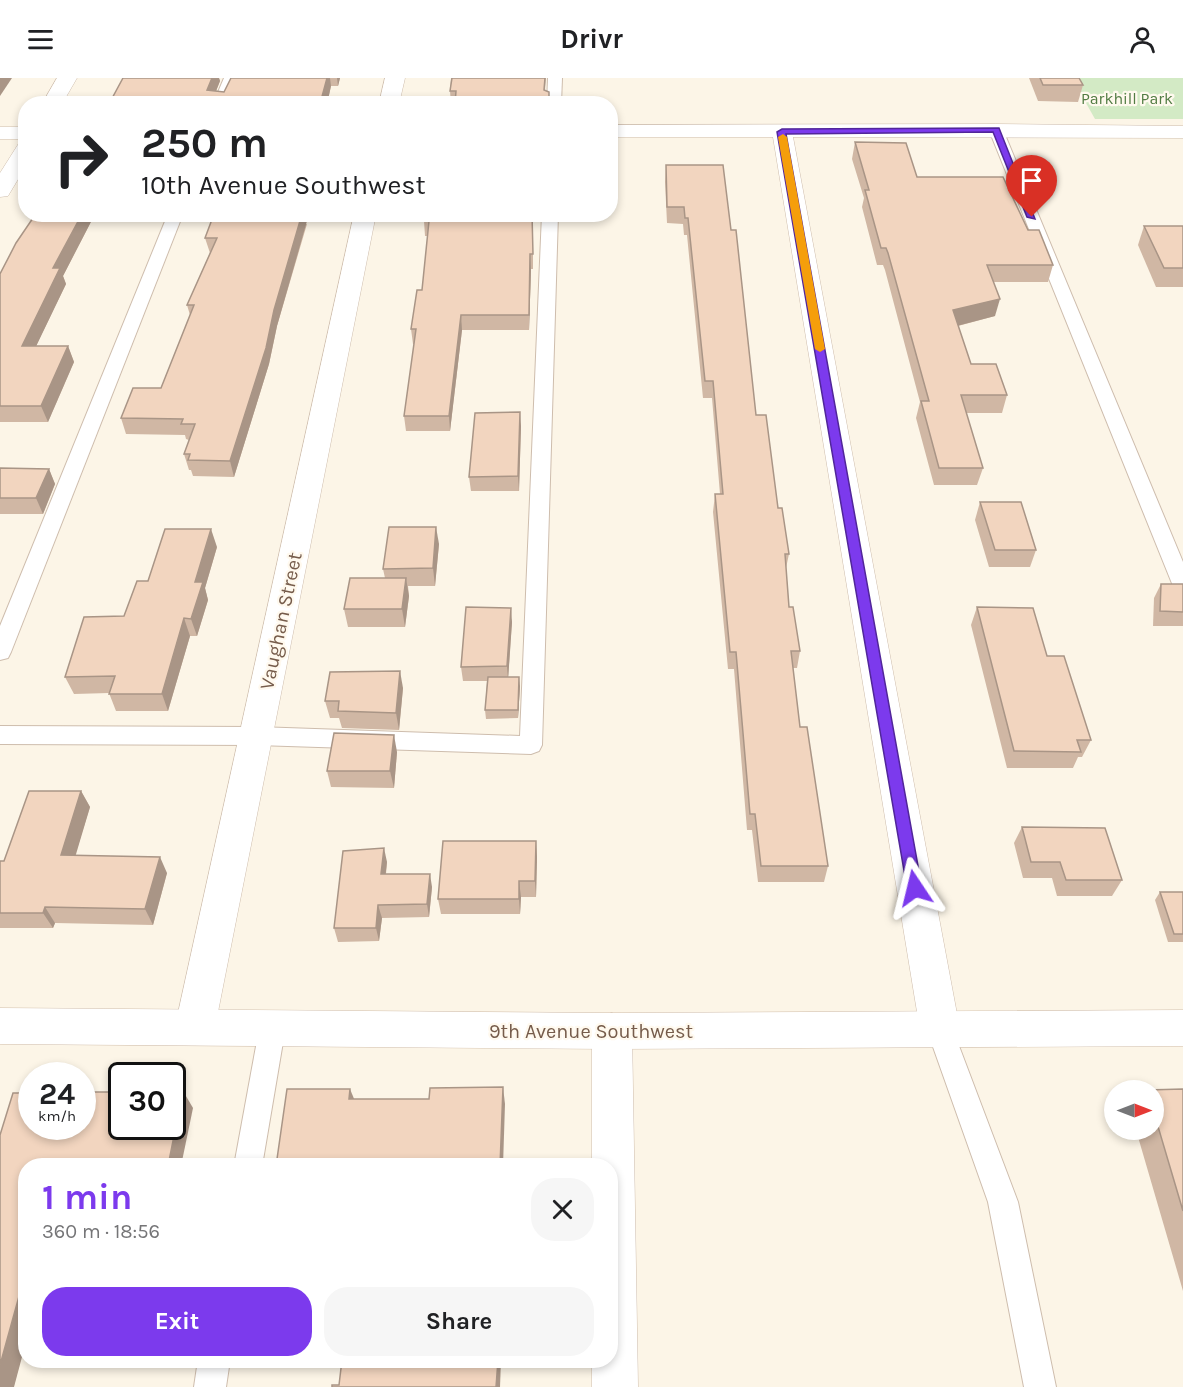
<!DOCTYPE html>
<html lang="en">
<head>
<meta charset="utf-8">
<style>
  body { margin:0; font-family:Karla,sans-serif; background:#f6f6f6; color:#202124; height:100vh; display:flex; flex-direction:column; font-size:22px; white-space:nowrap }
  * { box-sizing:border-box; margin:0 }
  p { font-size:20px; color:#757577 }
  .icon { flex:none; width:33px; height:33px; fill:none; stroke:currentColor; stroke-width:2; stroke-linecap:round; stroke-linejoin:round }
  .map { position:relative; flex:1; overflow:hidden }
  .side { position:absolute; left:18px; top:1080px; width:600px; height:210px; display:flex; flex-direction:column; background:#fff; border-radius:24px; box-shadow:0 3px 9px #0003 }
  .side>* { flex:none }
  .guide { position:absolute; left:18px; top:18px; width:600px; height:126px; border-radius:24px; box-shadow:0 3px 9px #0003; background:#fff; color:#202124; overflow:hidden }
  .needle { width:39px; rotate:90deg }
  .fabs { position:absolute; left:1104px; top:1002px; display:grid; gap:12px }
  .fabs a { display:grid; place-items:center; width:60px; height:60px; border-radius:50%; background:#fff; box-shadow:0 3px 9px #0003; font-size:30px }
  .speed { position:absolute; left:18px; top:984px; display:flex; gap:12px; font-size:30px; font-weight:700; text-align:center }
  .speed>* { display:grid; place-content:center; width:78px; height:78px; border-radius:50%; background:#fff; box-shadow:0 3px 9px #0003; line-height:1 }
  .speed small { font-size:15px; font-weight:400 }
  .speed .limit { border:3px solid #111; border-radius:9px; background:#fff; color:#111 }
  .pin { position:absolute; display:grid; place-items:center; width:51px; height:51px; color:#fff; margin:-62px -26px; border-radius:50% 50% 50% 0; rotate:-45deg; box-shadow:0 0 6px #0007 }
  .pin .icon { rotate:45deg }
  .me { position:absolute; width:66px; margin:-33px; rotate:350deg; stroke-linejoin:round; filter:drop-shadow(0 0 4px #0008) }
  .turn { display:flex; align-items:center; gap:21px; height:126px; padding:0 24px; font-size:27px }
  .turn .icon { width:78px; height:78px; stroke-width:2.5 }
  .turn b { display:block; font-size:42px; line-height:51px }
  .round { display:grid; place-items:center; flex:none; width:63px; height:63px; border-radius:24px; background:#f6f6f6 }
  .headline { display:flex; align-items:center; justify-content:space-between; height:102px; padding:0 24px }
  h1 { font-size:36px; font-weight:700; line-height:45px; color:#7c3aed }
  .action { display:flex; gap:12px; margin-top:auto; padding:12px 24px }
  .action a { flex:1; height:69px; border-radius:24px; background:#7c3aed; color:#fff; font-size:24px; font-weight:700; line-height:69px; text-align:center }
  .action a+a { background:#f6f6f6; color:#202124 }
  header { display:flex; justify-content:space-between; align-items:center; height:78px; padding:0 24px; background:#fff; font-size:27px; font-weight:700 }
  .map>svg:first-child { display:block }
  .green { fill:#d3eac5 }
  .lines { fill:none; stroke-linecap:round; stroke-linejoin:round }
  .lane-casing { stroke:#cebdad; stroke-width:2 }
  .street-casing { stroke:#cebdad; stroke-width:1 }
  .secondary-casing { stroke:#d1beab; stroke-width:1 }
  .lane { fill:#fff; fill-rule:evenodd }
  .street { fill:#fff; fill-rule:evenodd }
  .secondary { fill:#fff; fill-rule:evenodd }
  .wall { fill:#d0b7a4 }
  .shaded-wall { fill:#a99586 }
  .building { fill:#f2d5bf; stroke:#a99586; stroke-width:1.5 }
  .route { fill:#7c3aed; stroke:#51269a; stroke-width:1.5 }
  .slow { fill:#f59e0b }
  .labels { text-anchor:middle; dominant-baseline:central; stroke-width:4.5; stroke-linejoin:round; paint-order:stroke }
  .far-park-label { font-size:16px; fill:#527c43; stroke:#fff9ee }
  .street-label { font-size:20px; fill:#765c4b; stroke:#fff9ee }
</style>
</head>
<body>
<header><svg class="icon" aria-label="menu" viewBox="0 0 24 24"><path d="M4 6h16M4 12h16M4 18h16"/></svg>Drivr<svg class="icon" aria-label="person" viewBox="0 0 24 24"><circle cx="12" cy="8" r="4"/><path d="M4 21q1-7 8-7t8 7"/></svg></header>
<div class="map">
<svg width="1183" height="1309" viewBox="0 0 1183 1309">
  <rect width="100%" height="100%" fill="#fcf5e7"/>
  <path class="green" d="M 1072,0 L 1183,0 L 1183,41 L 1095,41 Z"/>
  <g class="lines">
    <defs>
      <g id="lane">
        <path d="M 224,0 L 238,0 L 227,26 L 213,26 Z"/>
        <path d="M 548,0 L 562,0 L 561,26 L 547,26 Z"/>
        <path d="M 996,48 L 1003,52 L 1183,484 L 1183,515 L 1176,513 L 1173,508 L 989,52 Z"/>
        <path d="M 168,136 L 183,136 L 11,574 L 8,580 L 0,582 L 0,548 Z"/>
        <path d="M 542,136 L 558,136 L 542,667 L 539,673 L 531,676 L 257,667 L 0,666 L 0,648 L 257,649 L 520,658 Z"/>
        <path d="M 272,940 L 281,943 L 285,952 L 262,1088 L 234,1088 L 259,952 L 263,943 Z"/>
        <path d="M 940,940 L 949,943 L 953,952 L 1018,1124 L 1056,1309 L 1024,1309 L 988,1124 L 927,952 L 931,943 Z"/>
        <path d="M 198,1282 L 230,1282 L 226,1309 L 194,1309 Z"/>
      </g>
      <g id="street">
        <path d="M 57,0 L 77,0 L 62,26 L 42,26 Z"/>
        <path d="M 385,0 L 405,0 L 399,26 L 379,26 Z"/>
        <path d="M 996,46 L 1183,48 L 1183,60 L 793,59 L 960,952 L 954,965 L 940,970 L 926,965 L 920,952 L 773,59 L 610,59 L 610,47 Z"/>
        <rect x="0" y="49" width="26" height="12"/>
        <path d="M 26,63 L 26,88 L 8,118 L 0,119 L 0,95 L 19,65 Z"/>
        <path d="M 354,136 L 376,136 L 215,949 L 209,962 L 195,967 L 181,962 L 175,949 Z"/>
        <path d="M 612,935 L 626,940 L 632,953 L 638,1309 L 592,1309 L 592,1282 L 610,1282 L 610,1088 L 592,1088 L 592,953 L 598,940 Z"/>
      </g>
      <path id="secondary" d="M 0,930 L 612,935 L 1183,932 L 1183,968 L 612,971 L 0,966 Z"/>
    </defs>
    <use href="#lane" class="lane-casing"/>
    <use href="#street" class="street-casing"/>
    <use href="#secondary" class="secondary-casing"/>
    <use href="#lane" class="lane"/>
    <use href="#street" class="street"/>
    <use href="#secondary" class="secondary"/>
  </g>
  <g class="wall">
    <path d="M 212,0 L 219,0 L 220,3 L 216,13 L 224,14 L 231,0 L 340,0 L 338,8 L 331,8 L 327,26 L 109,26 Z"/>
    <path d="M 451,0 L 546,0 L 545,12 L 550,26 L 451,26 L 450,13 Z"/>
    <path d="M 1029,0 L 1079,0 L 1083,7 L 1078,24 L 1038,23 Z"/>
    <path d="M 855,64 L 917,99 L 1028,152 L 1053,187 L 1048,204 L 993,204 L 995,238 L 958,248 L 971,286 L 1007,317 L 1002,335 L 966,335 L 983,390 L 977,407 L 934,407 L 916,340 L 920,324 L 885,192 L 883,187 L 877,187 L 862,129 L 864,120 L 852,81 Z"/>
    <path d="M 666,87 L 731,152 L 756,337 L 789,476 L 786,490 L 789,529 L 800,573 L 797,590 L 793,590 L 800,649 L 828,788 L 824,804 L 758,804 L 752,752 L 747,752 L 734,591 L 728,591 L 715,455 L 713,434 L 715,416 L 720,416 L 712,320 L 703,320 L 687,157 L 684,157 L 683,146 L 667,145 L 665,104 Z"/>
    <path d="M 95,136 L 63,198 L 66,206 L 36,268 L 68,268 L 74,284 L 48,344 L 0,344 L 0,345 L 0,196 Z"/>
    <path d="M 424,136 L 533,136 L 533,191 L 531,191 L 529,252 L 462,252 L 450,353 L 406,353 L 404,338 L 414,266 L 413,266 L 411,251 L 422,212 L 428,158 L 425,158 L 424,143 Z"/>
    <path d="M 307,146 L 277,248 L 269,286 L 234,399 L 193,398 L 191,392 L 189,392 L 184,376 L 189,362 L 186,361 L 185,357 L 126,356 L 121,340 L 161,310 L 190,237 L 187,227 L 210,175 L 205,160 Z"/>
    <path d="M 1144,148 L 1183,148 L 1183,209 L 1156,209 L 1138,167 Z"/>
    <path d="M 521,348 L 519,413 L 471,413 L 469,399 Z"/>
    <path d="M 0,390 L 49,391 L 55,406 L 43,436 L 0,436 Z"/>
    <path d="M 980,424 L 1036,472 L 1030,489 L 989,489 L 975,442 Z"/>
    <path d="M 439,466 L 435,508 L 408,508 L 409,518 L 405,549 L 348,549 L 344,531 L 385,500 L 383,491 Z"/>
    <path d="M 217,469 L 205,510 L 208,522 L 197,558 L 190,558 L 168,633 L 116,633 L 109,615 L 74,616 L 65,599 L 124,538 Z"/>
    <path d="M 1161,506 L 1183,506 L 1183,548 L 1153,548 L 1154,520 Z"/>
    <path d="M 977,529 L 1091,662 L 1082,679 L 1078,679 L 1073,690 L 1007,690 L 971,547 Z"/>
    <path d="M 512,544 L 508,599 L 520,608 L 518,640 L 486,641 L 485,632 L 487,603 L 463,603 L 461,589 Z"/>
    <path d="M 403,610 L 399,652 L 342,650 L 339,640 L 330,640 L 325,623 Z"/>
    <path d="M 397,674 L 394,710 L 331,709 L 327,693 Z"/>
    <path d="M 81,713 L 90,729 L 75,777 L 167,795 L 153,847 L 55,845 L 53,850 L 0,850 L 0,783 L 4,783 Z"/>
    <path d="M 1022,749 L 1122,802 L 1112,818 L 1057,818 L 1052,800 L 1023,800 L 1014,765 Z"/>
    <path d="M 536,763 L 537,779 L 536,819 L 521,819 L 520,836 L 441,836 L 438,821 Z"/>
    <path d="M 387,784 L 386,796 L 432,809 L 429,839 L 382,840 L 379,863 L 338,864 L 334,850 Z"/>
    <path d="M 1160,814 L 1183,814 L 1183,864 L 1168,864 L 1155,822 Z"/>
    <path d="M 1183,1011 L 1183,1213 L 1136,1052 L 1154,1052 L 1154,1012 L 1146,1012 L 1147,1012 Z"/>
  </g>
  <g class="shaded-wall">
    <path d="M 0,0 L 12,0 L 0,18 Z"/>
    <path d="M 212,0 L 219,0 L 220,3 L 211,26 L 207,12 Z"/>
    <path d="M 327,0 L 330,0 L 331,8 L 327,26 L 320,26 Z"/>
    <path d="M 337,0 L 340,0 L 338,8 Z"/>
    <path d="M 82,136 L 95,136 L 63,198 L 66,206 L 29,283 L 22,268 L 53,190 Z"/>
    <path d="M 302,136 L 309,136 L 277,248 L 269,286 L 234,399 L 230,383 Z"/>
    <path d="M 530,176 L 531,191 L 529,252 L 529,237 Z"/>
    <path d="M 1000,221 L 995,238 L 949,250 L 953,232 Z"/>
    <path d="M 461,237 L 462,252 L 450,353 L 449,338 Z"/>
    <path d="M 68,268 L 74,284 L 48,344 L 41,328 Z"/>
    <path d="M 520,334 L 521,348 L 519,413 L 518,398 Z"/>
    <path d="M 49,391 L 55,406 L 43,436 L 36,420 Z"/>
    <path d="M 436,449 L 439,466 L 435,508 L 433,490 Z"/>
    <path d="M 211,451 L 217,469 L 205,510 L 208,522 L 197,558 L 191,541 L 195,504 Z"/>
    <path d="M 406,500 L 409,518 L 405,549 L 402,531 Z"/>
    <path d="M 511,530 L 512,544 L 508,603 L 507,588 Z"/>
    <path d="M 184,540 L 190,558 L 168,633 L 162,616 Z"/>
    <path d="M 400,593 L 403,610 L 399,652 L 396,635 Z"/>
    <path d="M 519,599 L 520,608 L 518,640 L 518,632 Z"/>
    <path d="M 394,657 L 397,674 L 394,710 L 390,693 Z"/>
    <path d="M 81,713 L 90,729 L 71,793 L 61,777 Z"/>
    <path d="M 536,763 L 537,779 L 536,819 L 535,803 Z"/>
    <path d="M 384,770 L 387,784 L 384,810 L 381,796 Z"/>
    <path d="M 160,779 L 167,795 L 153,847 L 145,831 Z"/>
    <path d="M 430,796 L 432,809 L 429,839 L 427,826 Z"/>
    <path d="M 519,803 L 521,819 L 520,836 L 519,821 Z"/>
    <path d="M 378,827 L 382,840 L 379,863 L 376,850 Z"/>
    <path d="M 45,829 L 55,845 L 53,850 L 43,835 Z"/>
    <path d="M 503,1009 L 505,1026 L 503,1088 L 500,1088 Z"/>
    <path d="M 350,1011 L 357,1028 L 349,1021 Z"/>
    <path d="M 183,1013 L 193,1030 L 181,1088 L 168,1088 Z"/>
    <path d="M 26,1193 L 26,1264 L 14,1309 L 0,1309 L 0,1287 Z"/>
    <path d="M 498,1282 L 501,1282 L 500,1309 L 496,1309 Z"/>
  </g>
  <g class="building">
    <path d="M 123,0 L 212,0 L 207,12 L 224,14 L 231,0 L 327,0 L 320,26 L 109,26 Z"/>
    <path d="M 452,0 L 545,0 L 544,12 L 549,14 L 549,26 L 455,26 L 456,13 L 450,13 Z"/>
    <path d="M 1040,0 L 1079,0 L 1083,7 L 1043,7 Z"/>
    <path d="M 855,64 L 906,65 L 917,99 L 1003,99 L 1028,152 L 1039,152 L 1053,187 L 987,187 L 1000,221 L 953,232 L 971,286 L 996,286 L 1007,317 L 961,317 L 983,390 L 939,390 L 921,323 L 929,323 L 888,175 L 886,170 L 881,170 L 865,112 L 869,112 Z"/>
    <path d="M 666,87 L 723,87 L 731,152 L 736,152 L 756,337 L 766,337 L 778,430 L 782,430 L 789,476 L 785,476 L 789,529 L 793,529 L 800,573 L 791,573 L 800,649 L 807,649 L 828,788 L 761,788 L 755,736 L 750,736 L 736,574 L 730,574 L 717,437 L 715,416 L 723,416 L 713,303 L 705,303 L 688,140 L 685,140 L 684,129 L 667,129 Z"/>
    <path d="M 82,136 L 53,190 L 60,190 L 22,268 L 68,268 L 41,328 L 0,328 L 0,196 L 16,165 L 35,137 Z"/>
    <path d="M 214,136 L 302,136 L 274,232 L 266,270 L 230,383 L 188,382 L 190,376 L 184,376 L 195,346 L 181,346 L 183,341 L 121,340 L 133,310 L 161,310 L 194,227 L 187,227 L 217,160 L 205,160 Z"/>
    <path d="M 424,136 L 532,136 L 533,176 L 530,176 L 529,237 L 461,237 L 449,338 L 404,338 L 416,251 L 411,251 L 417,212 L 422,212 L 429,143 L 424,143 Z"/>
    <path d="M 1144,148 L 1183,148 L 1183,190 L 1164,190 Z"/>
    <path d="M 520,334 L 518,398 L 469,399 L 475,335 Z"/>
    <path d="M 0,390 L 49,391 L 36,420 L 0,420 Z"/>
    <path d="M 980,424 L 1021,424 L 1036,472 L 995,472 Z"/>
    <path d="M 389,449 L 436,449 L 433,490 L 383,491 Z"/>
    <path d="M 165,451 L 211,451 L 195,504 L 203,504 L 191,541 L 184,540 L 162,616 L 109,616 L 115,598 L 65,599 L 84,539 L 124,538 L 137,503 L 148,503 Z"/>
    <path d="M 350,500 L 406,500 L 402,531 L 344,531 Z"/>
    <path d="M 1161,506 L 1183,506 L 1183,534 L 1160,533 Z"/>
    <path d="M 466,529 L 511,530 L 507,588 L 461,589 Z"/>
    <path d="M 977,529 L 1033,530 L 1047,578 L 1064,578 L 1091,662 L 1077,662 L 1081,674 L 1014,673 Z"/>
    <path d="M 400,593 L 396,635 L 338,633 L 339,623 L 325,623 L 330,594 Z"/>
    <path d="M 488,599 L 519,599 L 518,632 L 485,632 Z"/>
    <path d="M 334,655 L 394,657 L 390,693 L 327,693 Z"/>
    <path d="M 29,713 L 81,713 L 61,777 L 160,779 L 145,831 L 45,829 L 43,835 L 0,835 L 0,783 L 4,783 Z"/>
    <path d="M 1022,749 L 1105,750 L 1122,802 L 1066,802 L 1060,784 L 1031,784 Z"/>
    <path d="M 443,763 L 536,763 L 535,803 L 519,803 L 519,821 L 438,821 Z"/>
    <path d="M 384,770 L 381,796 L 430,796 L 427,826 L 378,827 L 376,850 L 334,850 L 343,773 Z"/>
    <path d="M 1160,814 L 1183,814 L 1183,856 L 1174,856 Z"/>
    <path d="M 503,1009 L 500,1088 L 276,1088 L 287,1011 L 350,1011 L 349,1021 L 429,1021 L 430,1010 Z"/>
    <path d="M 1183,1011 L 1183,1133 L 1154,1035 L 1154,1012 L 1147,1012 Z"/>
    <path d="M 183,1013 L 168,1088 L 26,1088 L 26,1193 L 0,1287 L 0,1057 L 13,1015 L 32,1015 L 32,1048 L 82,1048 L 82,1014 L 122,1014 L 122,1048 L 172,1048 L 172,1014 Z"/>
    <path d="M 342,1282 L 498,1282 L 496,1309 L 332,1309 L 332,1307 L 339,1307 Z"/>
  </g>
  <path class="route" d="M 999,50 L 1035,141 L 1027,139 L 993,54 L 786,56 L 922,810 L 915,816 L 907,810 L 777,54 L 782,51 Z"/>
  <path class="slow" d="M 783,56 L 787,59 L 825,271 L 820,274 L 815,271 L 778,59 Z"/>
  <g class="labels">
    <g class="far-park-label">
      <text x="1127" y="20">Parkhill Park</text>
    </g>
    <g class="street-label">
      <text transform="translate(281 543) rotate(-78)">Vaughan Street</text>
      <text x="591" y="953">9th Avenue Southwest</text>
    </g>
  </g>
</svg>
<div class="fabs">
<a><svg class="needle" viewBox="-14 -14 28 28"><path d="M0-13l5 13h-10z" fill="#e53935"/><path d="M0 13l5-13h-10z" fill="#757577"/></svg></a>
</div>
<div class="speed"><div>24<small>km/h</small></div><div class="limit">30</div></div>
<div class="pin" style="left:1032px;top:139px;background:#d93025"><svg class="icon" aria-label="arrive" viewBox="0 0 24 24"><path d="M6 21V4h12l-3 4 3 4H6"/></svg></div>
<svg class="me" style="left:915px;top:810px" viewBox="-20 -20 40 40"><path d="M0-17L14 15 0 8-14 15z" fill="#7c3aed" stroke="#fff" stroke-width="4"/></svg>
<div class="guide">
<div class="turn"><svg class="icon" aria-label="right" viewBox="0 0 24 24"><path d="M7 20v-9h11M14 6l5 5-5 5"/></svg><div><b>250 m</b>10th Avenue Southwest</div></div>
</div>
<section class="side">
<div class="headline"><div><h1>1 min</h1><p>360 m · 18:56</p></div><a class="round"><svg class="icon" aria-label="close" viewBox="0 0 24 24"><path d="M6 6l12 12M18 6L6 18"/></svg></a></div>
<div class="action"><a>Exit</a><a>Share</a></div>
</section>
</div>
</body>
</html>
